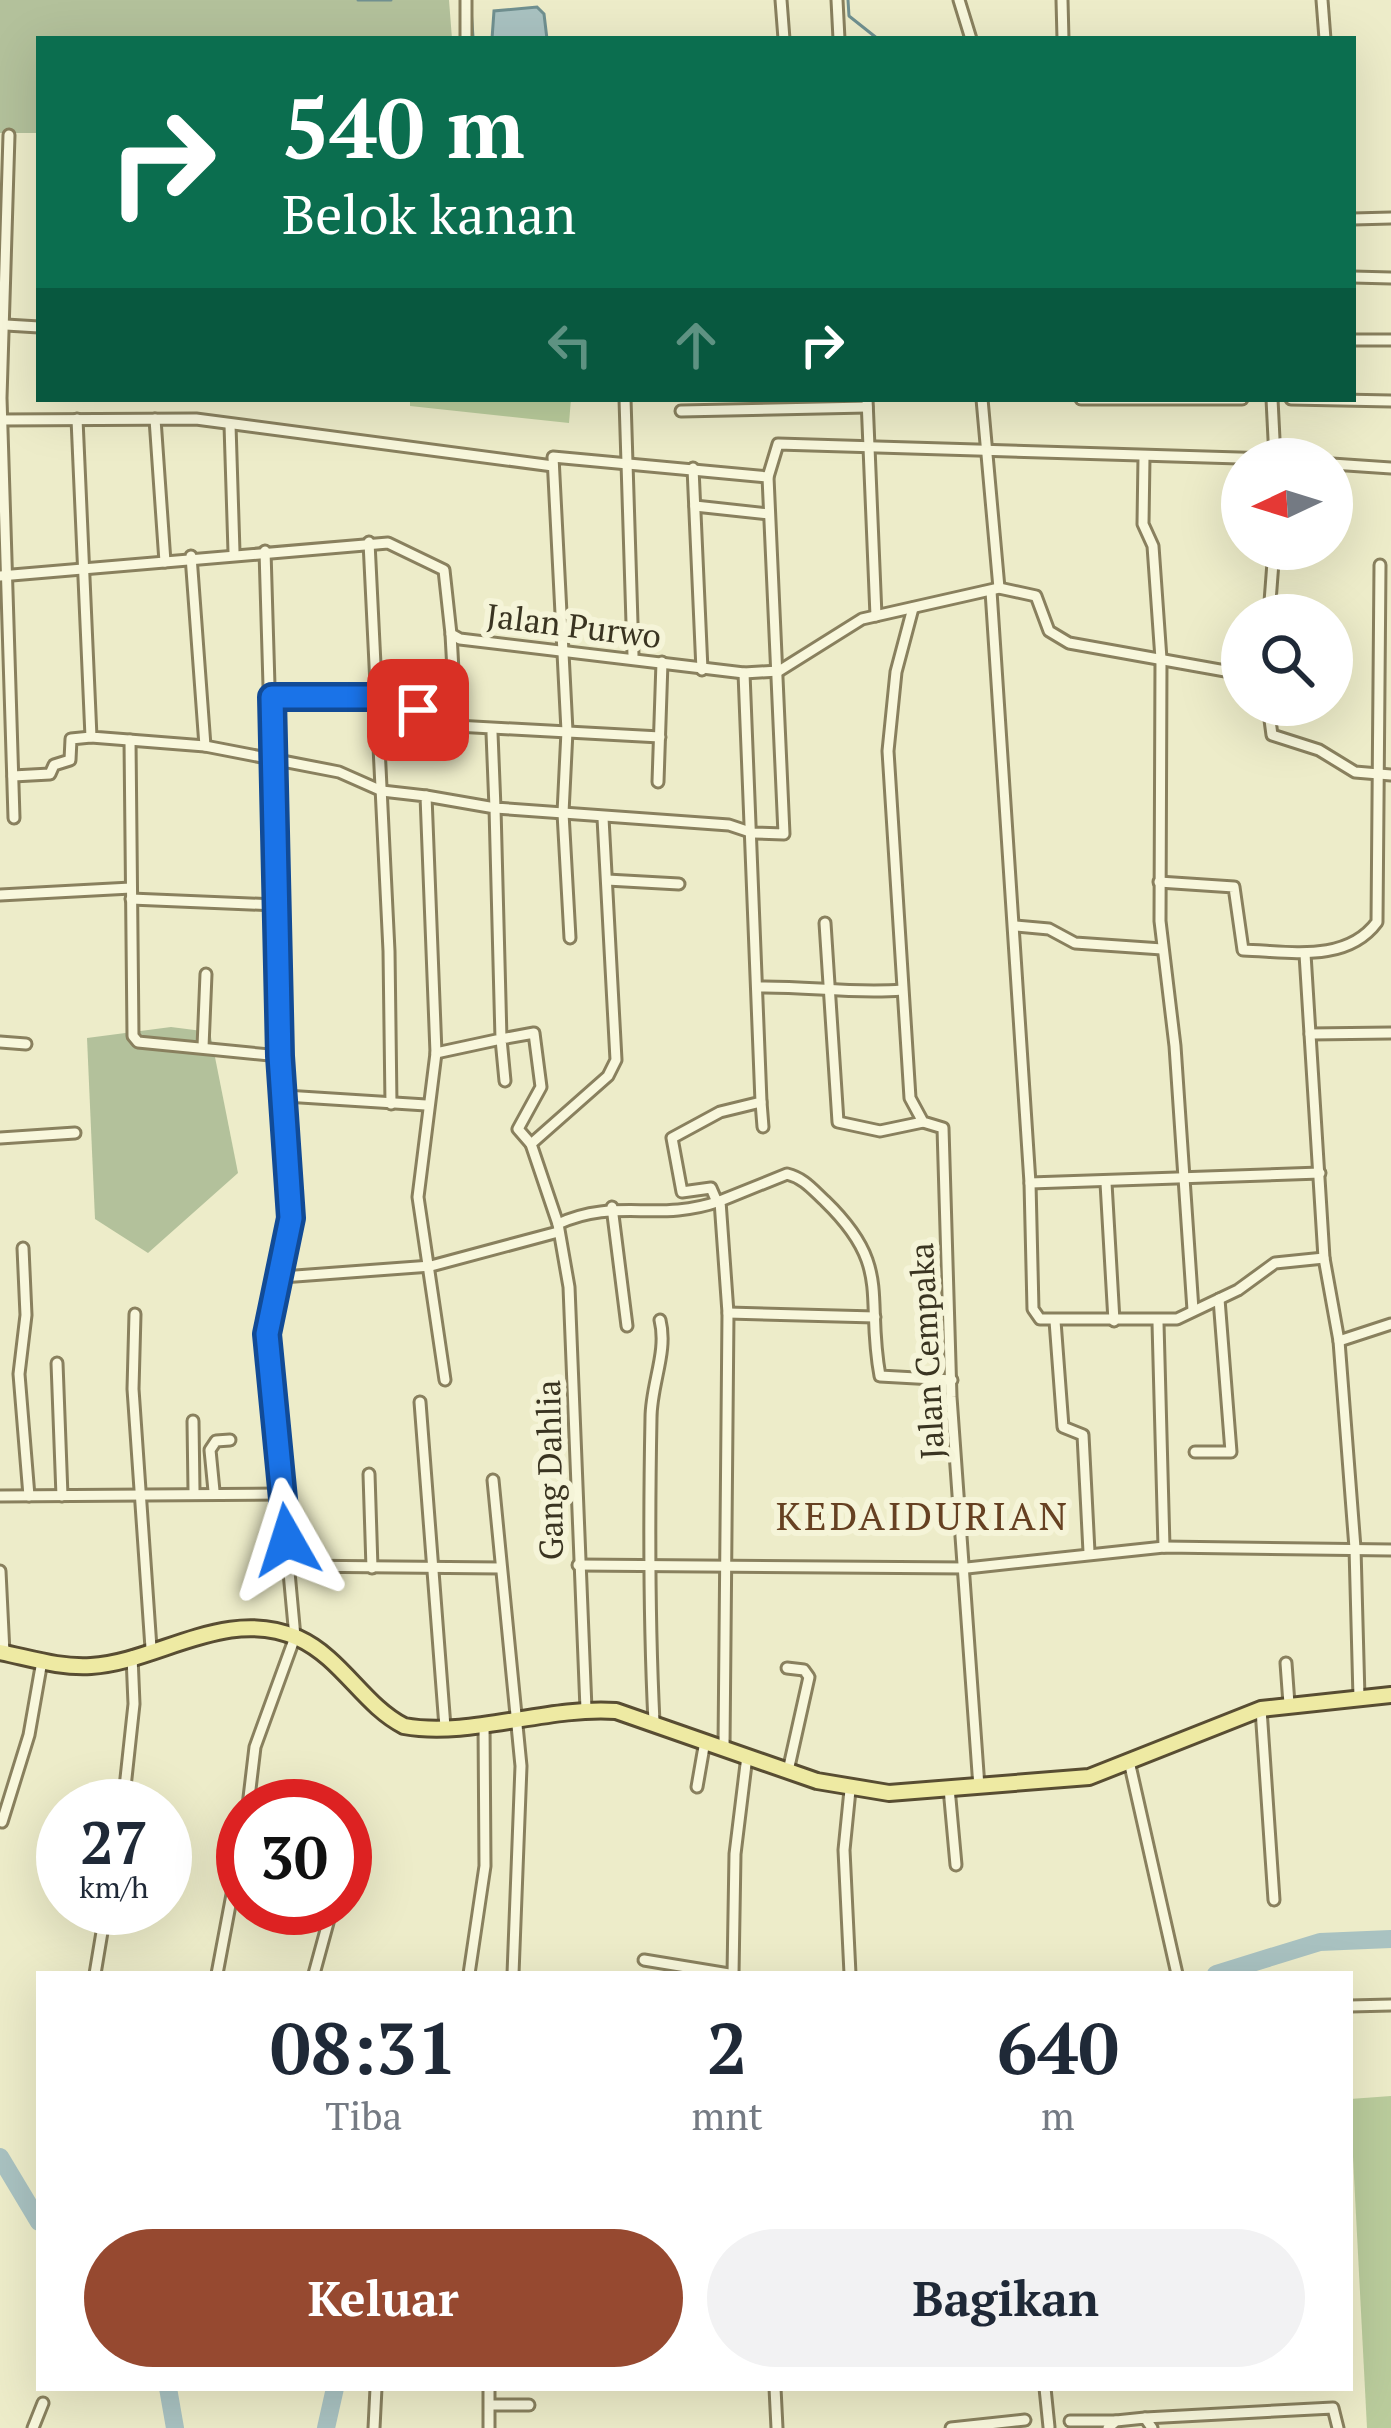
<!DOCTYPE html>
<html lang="id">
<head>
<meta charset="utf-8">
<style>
  body { margin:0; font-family:"PT Serif",serif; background:#f2f2f3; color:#1f2937; height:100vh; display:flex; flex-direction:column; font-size:45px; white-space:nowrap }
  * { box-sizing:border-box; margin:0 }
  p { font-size:39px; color:#747a83 }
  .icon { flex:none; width:66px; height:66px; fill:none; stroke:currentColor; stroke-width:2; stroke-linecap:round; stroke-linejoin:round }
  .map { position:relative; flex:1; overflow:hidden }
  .panel { position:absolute; left:36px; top:1971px; width:1317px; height:420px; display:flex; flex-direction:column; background:#fff; border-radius:0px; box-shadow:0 12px 48px #0002 }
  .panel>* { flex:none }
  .banner { position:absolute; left:36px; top:36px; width:1320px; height:366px; border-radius:0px; box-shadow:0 12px 48px #0002; background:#0b6e4f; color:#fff; overflow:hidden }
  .needle { width:78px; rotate:266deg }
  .controls { position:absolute; left:1221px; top:438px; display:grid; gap:24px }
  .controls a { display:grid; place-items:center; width:132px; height:132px; border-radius:50%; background:#fff; box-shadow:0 12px 48px #0002; font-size:60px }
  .speed { position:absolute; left:36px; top:1779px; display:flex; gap:24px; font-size:60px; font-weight:700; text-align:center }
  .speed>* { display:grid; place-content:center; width:156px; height:156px; border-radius:50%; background:#fff; box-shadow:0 12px 48px #0002; line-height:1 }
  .speed small { font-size:30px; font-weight:400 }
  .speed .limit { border:18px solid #d22; background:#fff; color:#111 }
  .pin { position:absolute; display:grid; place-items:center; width:102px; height:102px; color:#fff; margin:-51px; border-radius:24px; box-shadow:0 6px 18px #0006 }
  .me { position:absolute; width:132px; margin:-66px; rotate:354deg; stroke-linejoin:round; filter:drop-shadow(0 0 9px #0008) }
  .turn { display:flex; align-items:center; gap:42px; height:252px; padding:0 48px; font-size:54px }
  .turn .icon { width:156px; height:156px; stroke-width:2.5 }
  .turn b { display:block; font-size:84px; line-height:102px }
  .lanes { display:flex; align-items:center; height:114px; padding:0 48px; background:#0003; justify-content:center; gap:60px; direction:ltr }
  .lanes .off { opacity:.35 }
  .eta { display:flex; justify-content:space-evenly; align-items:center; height:204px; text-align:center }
  .eta b { font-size:72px; font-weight:700; line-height:84px }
  .action { display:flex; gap:24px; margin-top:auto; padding:24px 48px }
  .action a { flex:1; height:138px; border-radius:72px; background:#964930; color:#fff; font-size:48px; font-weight:700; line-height:138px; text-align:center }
  .action a+a { background:#f2f2f3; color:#1f2937 }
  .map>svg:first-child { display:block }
  .green { fill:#bacc9c }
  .cemetery { fill:#b3c19b }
  .water { fill:#a9c2c1; stroke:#709090; stroke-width:3 }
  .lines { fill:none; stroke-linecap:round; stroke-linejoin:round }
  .stream { stroke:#709090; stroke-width:3 }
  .river { stroke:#a9c2c1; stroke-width:18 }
  .street-casing { stroke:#89805e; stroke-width:15 }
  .primary-casing { stroke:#584d32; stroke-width:20 }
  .street { stroke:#f8f7dc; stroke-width:9 }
  .primary { stroke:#eeeaa3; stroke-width:14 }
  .route-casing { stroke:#114b97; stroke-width:30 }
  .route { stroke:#1a73e8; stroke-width:21 }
  .labels { text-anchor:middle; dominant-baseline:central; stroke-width:12; stroke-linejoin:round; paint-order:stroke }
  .street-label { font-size:33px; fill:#3a3421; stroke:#f5f4d8 }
  .quarter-label { font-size:39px; letter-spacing:3px; fill:#664122; stroke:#f5f4d8 }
</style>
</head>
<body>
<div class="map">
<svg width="1391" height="2428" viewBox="0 0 1391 2428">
  <rect width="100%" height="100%" fill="#edecc9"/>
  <g class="green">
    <path d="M 410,399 L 571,399 L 569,423 L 410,406 Z"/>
    <path d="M 1391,2096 L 1391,2428 L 1367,2428 L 1350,2099 Z"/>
  </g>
  <g class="cemetery">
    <path d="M 0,0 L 449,0 L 452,39 L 39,39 L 39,133 L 0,133 Z"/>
    <path d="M 171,1027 L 210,1032 L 238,1173 L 148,1253 L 95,1219 L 87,1038 Z"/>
  </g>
  <path class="water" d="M 537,7 L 544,14 L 547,39 L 492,39 L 494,11 Z"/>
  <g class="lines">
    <g class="stream">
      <path d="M 358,0 L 391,0"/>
      <path d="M 848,0 L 849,16 L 878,39"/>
      <path d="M 471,9 L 473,37 L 478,39"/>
    </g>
    <g class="river">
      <path d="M 1216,1974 L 1320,1942 L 1391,1939"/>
      <path d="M 0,2157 L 39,2222"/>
      <path d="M 168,2388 L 175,2428"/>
      <path d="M 326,2428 L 335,2388"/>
    </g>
    <defs>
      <g id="street">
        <path d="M 466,0 L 466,39"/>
        <path d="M 781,0 L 784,39"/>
        <path d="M 837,0 L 839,39"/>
        <path d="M 959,0 L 971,39"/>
        <path d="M 1062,0 L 1063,39"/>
        <path d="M 1322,0 L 1325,39"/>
        <path d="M 9,135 L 1,398 L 14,818"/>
        <path d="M 1353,219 L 1391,218"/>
        <path d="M 1353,277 L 1391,278"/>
        <path d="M 6,325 L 39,327"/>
        <path d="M 1353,340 L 1391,340"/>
        <path d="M 625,399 L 633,655"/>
        <path d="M 867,399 L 876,616"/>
        <path d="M 982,399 L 999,588"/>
        <path d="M 1081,399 L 1242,399"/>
        <path d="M 1272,399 L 1275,459"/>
        <path d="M 1291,399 L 1391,401"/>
        <path d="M 681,411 L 867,407"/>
        <path d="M 77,419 L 91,737 L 205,746 L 339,772 L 382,791 L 426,796 L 436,1053 L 418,1197 L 445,1380"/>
        <path d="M 155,419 L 165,562"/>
        <path d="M 0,420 L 196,419 L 553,466"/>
        <path d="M 230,425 L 234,552"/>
        <path d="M 1144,457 L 1143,524 L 1153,546 L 1161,659 L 1160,921 L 1175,1046 L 1193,1310"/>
        <path d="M 1332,464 L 1391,468"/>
        <path d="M 693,468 L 702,670"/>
        <path d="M 695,506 L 769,514"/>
        <path d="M 369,542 L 389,951 L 391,1104"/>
        <path d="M 191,556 L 205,746"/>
        <path d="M 0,576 L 388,543 L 444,570 L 451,634 L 460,639 L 744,673 L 779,671 L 862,619 L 999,588 L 1036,596 L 1049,631 L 1069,643 L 1242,674"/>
        <path d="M 991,591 L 1030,1183 L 1320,1173"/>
        <path d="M 913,608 L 896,672 L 888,751 L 910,1098 L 923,1122 L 943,1128 L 951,1397 L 979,1787"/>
        <path d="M 1269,615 L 1274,549"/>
        <path d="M 451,634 L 456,726 L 660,737"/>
        <path d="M 272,697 L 402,697 L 430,720 L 453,722"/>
        <path d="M 1268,705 L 1272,735 L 1319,750 L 1355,772 L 1391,775"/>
        <path d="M 492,733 L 495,808 L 729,825 L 753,833 L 784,834 L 768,477 L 778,444 L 1274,459"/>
        <path d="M 130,740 L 133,1036 L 138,1042 L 280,1056"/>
        <path d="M 13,776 L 50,774 L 54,765 L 70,760 L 71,739 L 91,737"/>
        <path d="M 658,782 L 662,662"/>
        <path d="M 426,796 L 495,808 L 501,1039 L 436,1053"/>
        <path d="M 607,880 L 679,884"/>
        <path d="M 1159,882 L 1234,887 L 1243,950 C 1287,951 1346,964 1377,922 L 1380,565"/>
        <path d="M 0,895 L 131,888"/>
        <path d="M 131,899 L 276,905"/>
        <path d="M 825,923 L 838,1122 L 880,1131 L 923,1122"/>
        <path d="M 1015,926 L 1049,929 L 1075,943 L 1162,949"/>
        <path d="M 570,938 L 563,813 L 567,731 L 553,457 L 768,477"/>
        <path d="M 1305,954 L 1324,1258 L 1339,1341 L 1355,1548 L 1359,1698"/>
        <path d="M 758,987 C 808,986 851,994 902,990"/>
        <path d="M 1310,1034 L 1391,1033"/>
        <path d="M 0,1042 L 26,1044"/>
        <path d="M 203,1047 L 206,974"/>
        <path d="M 505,1081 L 501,1039 L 534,1033 L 541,1087 L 518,1129 L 531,1144"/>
        <path d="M 285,1096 L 426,1105"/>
        <path d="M 761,1102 L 763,1127"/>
        <path d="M 0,1138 L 75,1133"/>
        <path d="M 1030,1183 L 1033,1309 L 1040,1319 L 1177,1319 L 1238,1290 L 1275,1263 L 1324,1258"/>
        <path d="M 1106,1183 L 1114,1321"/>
        <path d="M 717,1202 L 711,1188 L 682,1192 L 672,1138 L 720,1112 L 761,1102 L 744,673"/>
        <path d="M 612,1207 L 627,1326"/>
        <path d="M 558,1224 C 616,1197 657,1223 720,1201"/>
        <path d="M 23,1248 L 26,1315 L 19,1374 L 29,1496"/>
        <path d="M 282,1277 L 431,1266 L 558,1232"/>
        <path d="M 728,1313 L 875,1317"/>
        <path d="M 135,1314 L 133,1389 L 151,1648"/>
        <path d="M 1055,1321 L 1063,1427 L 1083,1435 L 1089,1552"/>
        <path d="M 1158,1323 L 1164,1547"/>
        <path d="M 1339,1341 L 1391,1324"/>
        <path d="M 57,1363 L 62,1496"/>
        <path d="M 420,1402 L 445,1727"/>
        <path d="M 193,1421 L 194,1491"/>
        <path d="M 1195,1452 L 1231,1452 L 1219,1299"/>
        <path d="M 369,1474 L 372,1568"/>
        <path d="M 493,1480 L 521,1766 L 513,1974"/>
        <path d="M 214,1491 L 210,1450 L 216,1441 L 230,1440"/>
        <path d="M 0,1496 L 282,1494"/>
        <path d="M 578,1565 L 967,1568 L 1164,1547 L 1391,1550"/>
        <path d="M 290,1566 L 501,1568"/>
        <path d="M 0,1571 L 4,1653"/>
        <path d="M 1286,1663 L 1289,1704"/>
        <path d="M 787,1668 L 804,1670 L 809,1677 L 788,1771"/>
        <path d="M 586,1709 L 569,1287 L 558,1224 L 531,1144 L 608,1076 L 616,1060 L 603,818"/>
        <path d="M 1261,1709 L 1274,1900"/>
        <path d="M 654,1722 C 649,1620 649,1520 651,1418 C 651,1384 668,1352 660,1320"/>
        <path d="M 724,1747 L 728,1313 L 720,1201 L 787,1174 C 804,1178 813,1190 825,1201 C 893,1267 865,1295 880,1376 L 952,1380"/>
        <path d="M 1129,1761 L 1177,1974"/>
        <path d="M 697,1787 L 705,1741"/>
        <path d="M 949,1788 L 956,1865"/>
        <path d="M 850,1790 L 844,1850 L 850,1974"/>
        <path d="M 123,1806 L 134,1704 L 132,1656"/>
        <path d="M 248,1806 L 255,1747 L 295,1637 L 267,1334 L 291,1218 L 280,1056 L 265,551"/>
        <path d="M 2,1822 L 29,1735 L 42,1661"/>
        <path d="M 345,1879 L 351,1860"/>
        <path d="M 644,1960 L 729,1974"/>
        <path d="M 95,1974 L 106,1908"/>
        <path d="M 217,1974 L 243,1836"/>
        <path d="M 314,1974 L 332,1908"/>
        <path d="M 469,1974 L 485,1866 L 484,1723"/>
        <path d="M 733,1974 L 735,1854 L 747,1756"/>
        <path d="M 1350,2006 L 1391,2005"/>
        <path d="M 775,2388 L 777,2428"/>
        <path d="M 1045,2388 L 1049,2427"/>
        <path d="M 490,2405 L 529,2405"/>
        <path d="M 1145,2418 L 1333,2408 L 1338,2428"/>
        <path d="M 1070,2421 L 1116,2421"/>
        <path d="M 33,2428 L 43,2403"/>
        <path d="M 374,2428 L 376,2388"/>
        <path d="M 489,2428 L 489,2388"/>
        <path d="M 951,2428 L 1025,2420"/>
        <path d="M 1108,2428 L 1116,2421 L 1145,2418 L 1152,2428"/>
      </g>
      <path id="primary" d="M 0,1652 C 30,1658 60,1668 91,1666 C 158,1662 226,1606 298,1638 C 342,1658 363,1705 404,1726 C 470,1738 547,1706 616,1711 L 817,1781 L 889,1793 L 1089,1777 L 1261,1709 L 1391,1695"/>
    </defs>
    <use href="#street" class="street-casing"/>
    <use href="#primary" class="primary-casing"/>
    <use href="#street" class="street"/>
    <use href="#primary" class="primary"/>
  </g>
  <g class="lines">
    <defs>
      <path id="route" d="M 287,1540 L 267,1334 L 291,1218 L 280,1056 L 272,697 L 402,697 L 418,710"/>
    </defs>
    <use href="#route" class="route-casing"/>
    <use href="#route" class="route"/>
  </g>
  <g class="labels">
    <g class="street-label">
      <text transform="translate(574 625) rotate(7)">Jalan Purwo</text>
      <text transform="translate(926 1351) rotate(-93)">Jalan Cempaka</text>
      <text transform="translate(549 1470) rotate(-91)">Gang Dahlia</text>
    </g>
    <g class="quarter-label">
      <text x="923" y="1515">KEDAIDURIAN</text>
    </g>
  </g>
</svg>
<div class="controls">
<a><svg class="needle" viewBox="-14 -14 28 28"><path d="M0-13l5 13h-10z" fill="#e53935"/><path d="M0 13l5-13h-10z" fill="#747a83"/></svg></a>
<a><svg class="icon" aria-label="search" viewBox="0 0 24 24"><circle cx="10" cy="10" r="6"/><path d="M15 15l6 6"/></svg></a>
</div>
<div class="speed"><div>27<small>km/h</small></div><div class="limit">30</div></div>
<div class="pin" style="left:418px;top:710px;background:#d93025"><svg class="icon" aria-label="arrive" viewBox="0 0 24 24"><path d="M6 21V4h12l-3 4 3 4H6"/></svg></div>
<svg class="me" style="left:287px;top:1540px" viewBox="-20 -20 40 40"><path d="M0-17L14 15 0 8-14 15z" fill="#1a73e8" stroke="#fff" stroke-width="4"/></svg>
<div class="banner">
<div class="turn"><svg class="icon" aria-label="right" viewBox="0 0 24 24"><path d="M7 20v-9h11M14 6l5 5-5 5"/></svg><div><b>540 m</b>Belok kanan</div></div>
<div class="lanes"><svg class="icon off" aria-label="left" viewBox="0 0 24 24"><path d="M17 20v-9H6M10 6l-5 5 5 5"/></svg><svg class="icon off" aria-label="ahead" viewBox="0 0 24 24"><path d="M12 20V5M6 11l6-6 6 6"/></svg><svg class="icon" aria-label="right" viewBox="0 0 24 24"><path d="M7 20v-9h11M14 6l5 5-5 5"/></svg></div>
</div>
<section class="panel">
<div class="eta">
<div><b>08:31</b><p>Tiba</p></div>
<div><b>2</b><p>mnt</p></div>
<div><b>640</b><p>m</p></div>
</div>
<div class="action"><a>Keluar</a><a>Bagikan</a></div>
</section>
</div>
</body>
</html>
